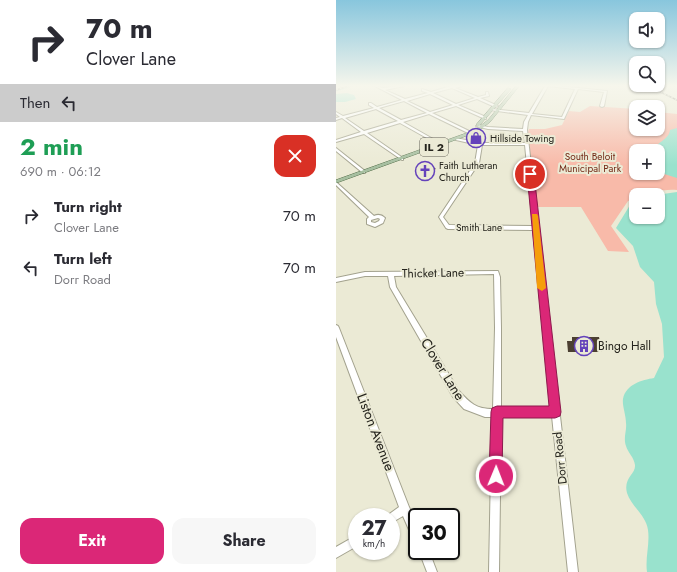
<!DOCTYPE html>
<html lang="en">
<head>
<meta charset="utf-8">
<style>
  body { margin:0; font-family:Jost,sans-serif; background:#f7f7f7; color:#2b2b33; height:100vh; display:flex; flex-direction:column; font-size:15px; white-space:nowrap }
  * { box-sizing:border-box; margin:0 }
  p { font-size:13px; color:#7c7c81 }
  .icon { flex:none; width:22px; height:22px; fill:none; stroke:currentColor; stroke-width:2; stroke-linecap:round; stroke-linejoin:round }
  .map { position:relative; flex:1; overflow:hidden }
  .details { display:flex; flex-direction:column; background:#fff; width:336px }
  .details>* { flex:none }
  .hud { background:#fff; color:#2b2b33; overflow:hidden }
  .tools { position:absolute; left:293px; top:12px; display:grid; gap:8px }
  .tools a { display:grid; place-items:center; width:36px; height:36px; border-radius:8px; background:#fff; box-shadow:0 1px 3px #0004; font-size:20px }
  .speed { position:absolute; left:12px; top:508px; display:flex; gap:8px; font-size:20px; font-weight:700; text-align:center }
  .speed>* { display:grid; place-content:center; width:52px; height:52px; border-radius:50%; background:#fff; box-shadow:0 1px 3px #0004; line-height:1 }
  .speed small { font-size:10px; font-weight:400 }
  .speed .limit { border:2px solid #111; border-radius:6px; background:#fff; color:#111 }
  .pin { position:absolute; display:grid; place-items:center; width:34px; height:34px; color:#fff; margin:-17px; border:2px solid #fff; border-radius:50%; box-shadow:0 1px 4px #0007 }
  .me { position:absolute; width:44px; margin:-22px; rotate:1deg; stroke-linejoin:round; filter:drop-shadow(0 0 3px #0008) }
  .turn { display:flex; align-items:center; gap:14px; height:84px; padding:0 20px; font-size:18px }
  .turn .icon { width:52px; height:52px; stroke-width:2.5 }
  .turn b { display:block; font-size:28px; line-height:34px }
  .then { display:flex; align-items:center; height:38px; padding:0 20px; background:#0003; gap:8px; font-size:15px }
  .round { display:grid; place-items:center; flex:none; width:42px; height:42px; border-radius:12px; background:#f7f7f7 }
  .headline { display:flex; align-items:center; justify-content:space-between; height:68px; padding:0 20px }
  h1 { font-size:24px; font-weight:700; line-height:30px; color:#1e9e55 }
  .action { display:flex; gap:8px; margin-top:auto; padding:8px 20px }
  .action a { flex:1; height:46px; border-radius:12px; background:#db2777; color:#fff; font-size:16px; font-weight:700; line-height:46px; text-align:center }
  .action a+a { background:#f7f7f7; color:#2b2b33 }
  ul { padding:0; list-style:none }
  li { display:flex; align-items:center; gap:12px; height:52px; padding:0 20px }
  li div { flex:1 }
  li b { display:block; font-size:15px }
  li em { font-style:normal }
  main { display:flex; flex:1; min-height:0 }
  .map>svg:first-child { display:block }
  .green { fill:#f8baa9; fill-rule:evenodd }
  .water { fill:#99e2cd }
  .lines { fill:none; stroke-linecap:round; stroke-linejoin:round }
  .stream { stroke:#99e2cd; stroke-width:1 }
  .building { fill:#4b3f31 }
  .minor-casing { stroke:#a3a28e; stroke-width:2 }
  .major-casing { stroke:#526d48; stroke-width:1 }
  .minor { fill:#fff; fill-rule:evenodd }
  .major { fill:#a6bfa0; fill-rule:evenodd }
  .rail-casing { stroke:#605f54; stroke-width:1.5 }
  .rail { stroke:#ebead5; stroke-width:1; stroke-dasharray:2; stroke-linecap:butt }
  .route { fill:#db2777; stroke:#8e194d }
  .slow { fill:#f59e0b }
  .labels { text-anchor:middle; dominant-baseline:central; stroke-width:4; stroke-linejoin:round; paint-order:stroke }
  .far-poi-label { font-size:10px; fill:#24231c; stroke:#ebead5; text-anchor:start }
  .far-park-label { font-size:10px; fill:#732a17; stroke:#ebead5 }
  .far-street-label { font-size:10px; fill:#24231c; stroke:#ebead5 }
  .shield { fill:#ebead5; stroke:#605f54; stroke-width:1 }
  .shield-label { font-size:11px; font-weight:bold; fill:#24231c }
  .street-label { font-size:12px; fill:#24231c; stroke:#ebead5 }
  .poi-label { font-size:12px; fill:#24231c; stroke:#ebead5; text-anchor:start }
  .near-street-label { font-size:14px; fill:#24231c; stroke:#ebead5 }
</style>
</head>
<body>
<main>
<section class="details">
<div class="hud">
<div class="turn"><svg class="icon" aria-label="right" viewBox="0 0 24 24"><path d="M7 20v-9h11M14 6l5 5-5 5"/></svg><div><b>70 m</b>Clover Lane</div></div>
<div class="then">Then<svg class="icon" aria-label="left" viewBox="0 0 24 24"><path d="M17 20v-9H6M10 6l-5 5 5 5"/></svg></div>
</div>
<div class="headline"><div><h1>2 min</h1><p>690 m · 06:12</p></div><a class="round" style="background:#d93025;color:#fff"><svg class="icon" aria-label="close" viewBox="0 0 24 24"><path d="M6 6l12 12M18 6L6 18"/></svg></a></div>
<ul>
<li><svg class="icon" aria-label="right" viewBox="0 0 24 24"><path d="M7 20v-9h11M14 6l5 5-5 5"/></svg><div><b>Turn right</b><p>Clover Lane</p></div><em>70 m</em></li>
<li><svg class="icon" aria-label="left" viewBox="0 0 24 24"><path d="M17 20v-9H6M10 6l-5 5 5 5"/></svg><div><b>Turn left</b><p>Dorr Road</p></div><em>70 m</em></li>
</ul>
<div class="action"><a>Exit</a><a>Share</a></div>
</section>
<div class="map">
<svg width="341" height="572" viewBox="0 0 341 572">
  <rect width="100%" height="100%" fill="#ebead5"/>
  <path class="green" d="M 254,106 L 300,109 L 300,129 L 322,129 L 322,112 L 341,114 L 341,190 C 327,188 314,195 300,195 L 300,199 L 292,201 L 275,226 L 293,252 L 272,251 L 245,207 L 201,207 L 191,135 L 193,129 L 209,129 L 226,125 L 233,111 L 244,112 ZM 300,151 L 322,151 L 322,173 L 300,173 Z"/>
  <g class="water">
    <path d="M 11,93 L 18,95 L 20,99 L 9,102 L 0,102 L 0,94 Z"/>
    <path d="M 341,128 L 341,178 L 322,172 L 322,151 L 317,151 C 320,142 333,140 334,130 Z"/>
    <path d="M 341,192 L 341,572 L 311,572 C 309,558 314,544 312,530 C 310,515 295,506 291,493 C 287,478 300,474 299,465 C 298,457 292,453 290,446 C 287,437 291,431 290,423 C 290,415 286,405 287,399 C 290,384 306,380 318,378 L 328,357 L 326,324 L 320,304 L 318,282 L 304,267 L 297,246 L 280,228 L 294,205 L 300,201 L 300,217 L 322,217 L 322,195 L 320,195 Z"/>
  </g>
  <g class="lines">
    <path class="stream" d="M 0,91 L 20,85"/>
  </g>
  <g class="building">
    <path d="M 96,166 L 100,169 L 85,175 L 80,172 Z"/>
    <path d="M 236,337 L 263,337 L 266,352 L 232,352 L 231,341 L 236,341 Z"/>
  </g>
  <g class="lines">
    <defs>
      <g id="minor">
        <path d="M 37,85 L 39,85 L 47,88 L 69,85 L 68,86 L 49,90 L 69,99 L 92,93 L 86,91 L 86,89 L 95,92 L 115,86 L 126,85 L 126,86 L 119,88 L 142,97 L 150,95 L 150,92 L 152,92 L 153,96 L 144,98 L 162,106 L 159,107 L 141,99 L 122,105 L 150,117 L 150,119 L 149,119 L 120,106 L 96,113 L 133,131 L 134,132 L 132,133 L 93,114 L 67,122 L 106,144 L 107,145 L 105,146 L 64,123 L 31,133 L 67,158 L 67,160 L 66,160 L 28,134 L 0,142 L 0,140 L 25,132 L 6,118 L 0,120 L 0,118 L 4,117 L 0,114 L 0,112 L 7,116 L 38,108 L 33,105 L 33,103 L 35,103 L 41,107 L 66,100 ZM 116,88 L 139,98 L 120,104 L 97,93 ZM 94,94 L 117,105 L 94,112 L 71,101 ZM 68,101 L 91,113 L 65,120 L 43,108 ZM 40,109 L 62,121 L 28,131 L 9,118 Z"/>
        <path d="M 203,85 L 212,85 L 271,91 L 268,106 L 266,107 L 264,106 L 268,92 L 242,89 L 228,119 L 195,115 L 192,122 L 191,130 L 242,572 L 232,572 L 216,416 L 165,417 L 163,572 L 153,572 L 156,417 L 149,417 L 128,409 L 117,397 L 54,287 L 52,276 L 29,276 L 0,282 L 0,278 L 29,272 L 162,271 L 164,277 L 165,328 L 165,409 L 215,408 L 197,230 L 112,229 L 110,228 L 103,217 L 139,163 L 142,145 L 120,140 L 120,138 L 144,143 L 189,143 L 187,131 L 152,129 L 140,126 L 142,125 L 152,127 L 187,129 L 188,122 L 192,115 L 154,110 L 156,109 L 193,113 L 209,86 ZM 212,86 L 239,89 L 226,117 L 196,114 ZM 146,145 L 189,145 L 197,226 L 113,225 L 107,217 L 143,163 ZM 158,274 L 159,328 L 157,409 C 140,409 134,403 123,391 L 60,287 L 58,276 Z"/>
        <path d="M 0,148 L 29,171 L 29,173 L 27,173 L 0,151 Z"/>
        <path d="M 0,182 L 38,216 C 42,214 46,215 49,218 L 47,223 L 39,227 L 31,224 L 31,219 L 33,217 L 0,185 ZM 42,218 L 44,219 L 43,221 L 39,223 L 35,222 L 35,220 Z"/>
        <path d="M 0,325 L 2,326 L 3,328 L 73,507 L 81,524 L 81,540 L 77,539 L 67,516 L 55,523 L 55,517 L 50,517 L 52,515 L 63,507 L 0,337 Z"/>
        <path d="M 21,535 L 21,546 L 0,558 L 0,547 Z"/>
        <path d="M 83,551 L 93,551 L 101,572 L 91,572 Z"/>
      </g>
      <g id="major">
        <path d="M 181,85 L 184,85 L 154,122 L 141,132 L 0,183 L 0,180 L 139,130 L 152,120 Z"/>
        <path d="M 172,88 L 175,89 L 143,126 L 141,126 L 141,124 Z"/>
      </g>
    </defs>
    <use href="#minor" class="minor-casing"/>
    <use href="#major" class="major-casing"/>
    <use href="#minor" class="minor"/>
    <use href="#major" class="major"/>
    <defs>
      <g id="rail">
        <path d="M 310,85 L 341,100"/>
        <path d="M 0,90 L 15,85"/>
      </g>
    </defs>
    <use href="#rail" class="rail-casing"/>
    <use href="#rail" class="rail"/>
  </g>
  <linearGradient id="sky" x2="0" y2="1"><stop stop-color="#88c6dd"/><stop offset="0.52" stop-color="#f6f6ec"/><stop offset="1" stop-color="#f6f6ec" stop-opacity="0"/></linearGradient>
  <rect width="341" height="165" fill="url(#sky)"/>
  <path class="route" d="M 194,172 L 198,174 L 225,412 L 224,416 L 219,418 L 167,418 L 166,476 L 164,481 L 160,483 L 155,481 L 153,476 L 155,412 L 156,408 L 161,406 L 213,406 L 191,174 Z"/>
  <path class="slow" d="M 196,214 L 201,214 L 202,216 L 210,288 L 206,291 L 201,288 Z"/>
  <defs>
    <symbol id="shop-ring" viewBox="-11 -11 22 22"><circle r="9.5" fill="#ebead5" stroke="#6442bb" stroke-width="1.5"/><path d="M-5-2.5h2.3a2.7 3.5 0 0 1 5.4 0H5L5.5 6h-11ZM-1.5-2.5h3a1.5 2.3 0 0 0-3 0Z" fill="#6442bb"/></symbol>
    <symbol id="church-ring" viewBox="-11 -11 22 22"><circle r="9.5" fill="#ebead5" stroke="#6442bb" stroke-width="1.5"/><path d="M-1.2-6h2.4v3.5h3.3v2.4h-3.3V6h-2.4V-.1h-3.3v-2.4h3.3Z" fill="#6442bb"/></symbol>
    <symbol id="building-ring" viewBox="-11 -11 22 22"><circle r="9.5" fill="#ebead5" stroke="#6442bb" stroke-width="1.5"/><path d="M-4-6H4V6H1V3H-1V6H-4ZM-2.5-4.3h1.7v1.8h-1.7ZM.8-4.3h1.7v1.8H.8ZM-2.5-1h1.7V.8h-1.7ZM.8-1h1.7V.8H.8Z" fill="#6442bb"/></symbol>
  </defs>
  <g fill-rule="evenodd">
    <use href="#shop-ring" x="129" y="127" width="22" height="22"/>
    <use href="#church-ring" x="78" y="160" width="22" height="22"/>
    <use href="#building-ring" x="237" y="335" width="22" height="22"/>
  </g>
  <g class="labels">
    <g class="far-poi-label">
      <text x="154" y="138">Hillside Towing</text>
      <text x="103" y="165">Faith Lutheran<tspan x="103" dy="12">Church</tspan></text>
    </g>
    <g class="far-park-label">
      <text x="254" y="156">South Beloit<tspan x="254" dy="12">Municipal Park</tspan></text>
    </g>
    <g class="far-street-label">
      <text x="143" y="227">Smith Lane</text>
    </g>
    <rect class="shield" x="84" y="138" width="28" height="18" rx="3"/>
    <g class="shield-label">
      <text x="98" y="147">IL 2</text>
    </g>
    <g class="street-label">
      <text transform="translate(97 273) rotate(-1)">Thicket Lane</text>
      <text transform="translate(224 458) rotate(-96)">Dorr Road</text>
    </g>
    <g class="poi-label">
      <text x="262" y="346">Bingo Hall</text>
    </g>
    <g class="near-street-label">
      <text transform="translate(107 369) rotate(58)">Clover Lane</text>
      <text transform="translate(40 432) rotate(69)">Liston Avenue</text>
    </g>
  </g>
</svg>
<div class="tools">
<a><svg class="icon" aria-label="sound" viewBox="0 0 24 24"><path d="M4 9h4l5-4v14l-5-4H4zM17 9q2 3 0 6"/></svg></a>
<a><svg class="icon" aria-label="search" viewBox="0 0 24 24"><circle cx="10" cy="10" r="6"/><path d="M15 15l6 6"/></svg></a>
<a><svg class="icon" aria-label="layers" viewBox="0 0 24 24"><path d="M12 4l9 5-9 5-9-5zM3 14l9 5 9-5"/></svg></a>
<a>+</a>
<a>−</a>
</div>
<div class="speed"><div>27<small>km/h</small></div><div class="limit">30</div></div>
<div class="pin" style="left:194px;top:174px;background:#d93025"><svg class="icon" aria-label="arrive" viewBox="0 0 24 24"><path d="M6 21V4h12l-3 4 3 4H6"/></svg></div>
<svg class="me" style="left:160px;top:476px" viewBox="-20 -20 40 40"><circle r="17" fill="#db2777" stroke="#fff" stroke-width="3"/><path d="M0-11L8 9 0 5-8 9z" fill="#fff"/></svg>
</div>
</main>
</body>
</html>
